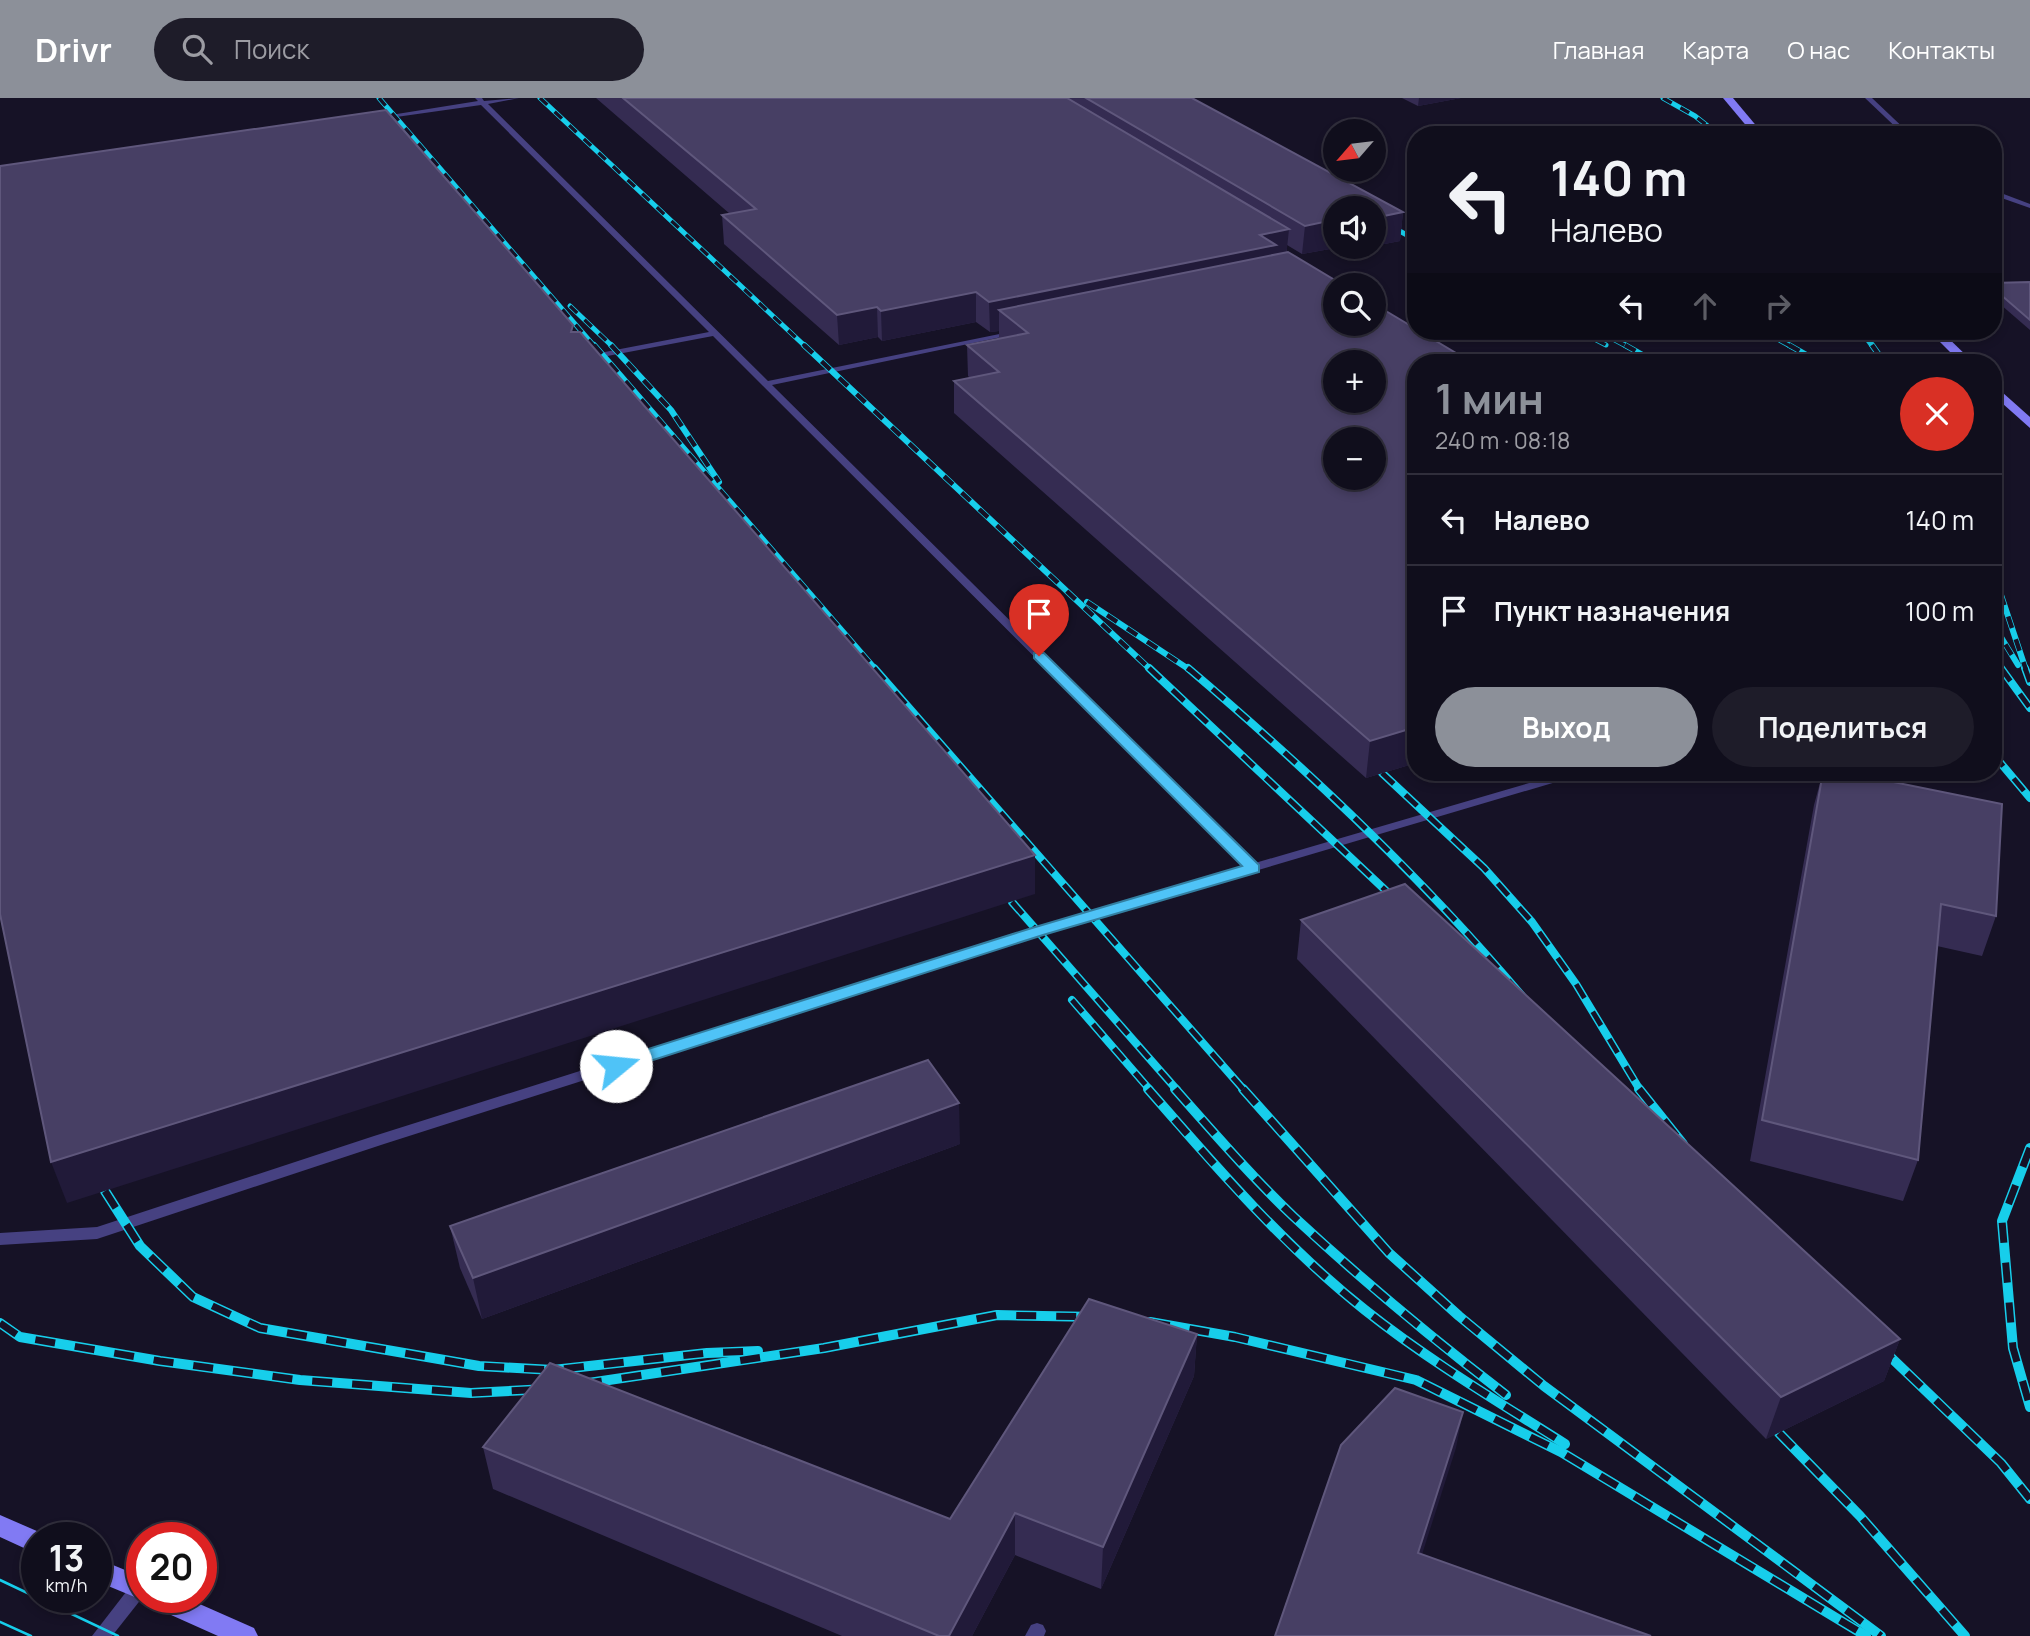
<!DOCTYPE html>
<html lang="ru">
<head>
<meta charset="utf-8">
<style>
  body { margin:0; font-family:Manrope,sans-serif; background:#1e1c29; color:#f1f3f6; height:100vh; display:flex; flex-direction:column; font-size:26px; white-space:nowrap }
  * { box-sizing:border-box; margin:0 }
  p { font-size:23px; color:#9c9ca3 }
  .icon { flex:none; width:38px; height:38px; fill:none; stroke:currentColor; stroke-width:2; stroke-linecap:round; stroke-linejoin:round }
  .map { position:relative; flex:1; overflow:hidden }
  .side { position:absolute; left:1407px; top:256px; width:595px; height:427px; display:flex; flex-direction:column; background:#100e1c; border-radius:28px; box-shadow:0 4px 10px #0003,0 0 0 2px #302e3b }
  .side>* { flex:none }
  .guide { position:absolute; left:1407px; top:28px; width:595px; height:214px; border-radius:28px; box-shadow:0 4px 10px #0003,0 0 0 2px #302e3b; background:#100e1c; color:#f1f3f6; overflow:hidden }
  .needle { width:46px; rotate:242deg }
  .controls { position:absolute; left:1323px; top:21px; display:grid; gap:14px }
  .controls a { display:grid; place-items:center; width:63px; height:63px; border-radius:50%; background:#100e1c; box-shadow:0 4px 10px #0003,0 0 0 2px #302e3b; font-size:35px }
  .speed { position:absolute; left:21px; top:1424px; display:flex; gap:14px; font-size:35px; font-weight:700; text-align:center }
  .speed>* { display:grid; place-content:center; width:91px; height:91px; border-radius:50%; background:#100e1c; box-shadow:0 4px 10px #0003,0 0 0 2px #302e3b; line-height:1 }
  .speed small { font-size:18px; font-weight:400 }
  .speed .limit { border:10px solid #d22; background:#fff; color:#111 }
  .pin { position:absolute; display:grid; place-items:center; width:60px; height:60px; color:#fff; margin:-72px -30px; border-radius:50% 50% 50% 0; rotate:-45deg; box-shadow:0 0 7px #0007 }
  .pin .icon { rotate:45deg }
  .me { position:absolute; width:77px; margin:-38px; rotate:73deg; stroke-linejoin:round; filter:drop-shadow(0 0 5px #0008) }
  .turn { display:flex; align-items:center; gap:24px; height:147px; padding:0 28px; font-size:32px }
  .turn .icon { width:91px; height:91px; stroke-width:2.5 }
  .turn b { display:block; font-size:49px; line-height:60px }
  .lanes { display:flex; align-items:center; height:66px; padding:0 28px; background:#0003; justify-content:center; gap:35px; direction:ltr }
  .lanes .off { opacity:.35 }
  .round { display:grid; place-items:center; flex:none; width:74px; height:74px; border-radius:37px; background:#1e1c29 }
  .overview { display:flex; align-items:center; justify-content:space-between; height:119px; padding:0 28px }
  h1 { font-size:42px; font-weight:700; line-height:52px; color:#8c9099 }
  .cta { display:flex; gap:14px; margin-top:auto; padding:14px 28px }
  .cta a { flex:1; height:80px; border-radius:42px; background:#8c9099; color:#fff; font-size:28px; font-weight:700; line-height:80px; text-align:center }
  .cta a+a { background:#1e1c29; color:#f1f3f6 }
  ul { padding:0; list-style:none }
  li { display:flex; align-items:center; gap:21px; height:91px; padding:0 28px; border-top:2px solid #302e3b }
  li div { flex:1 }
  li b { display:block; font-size:26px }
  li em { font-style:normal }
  header { display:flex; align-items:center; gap:42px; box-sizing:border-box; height:98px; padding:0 35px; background:#8c9099; color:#fff }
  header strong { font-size:33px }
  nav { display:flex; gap:38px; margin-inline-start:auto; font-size:24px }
  .search { width:490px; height:63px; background:#1e1c29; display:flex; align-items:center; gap:18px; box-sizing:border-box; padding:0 24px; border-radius:38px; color:#9c9ca3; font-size:26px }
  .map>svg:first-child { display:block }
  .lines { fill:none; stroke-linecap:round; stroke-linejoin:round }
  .lane { fill:#464181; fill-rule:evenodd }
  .secondary { fill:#817af3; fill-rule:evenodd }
  .tram { stroke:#17ceeb; stroke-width:2.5 }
  .rail-far3-casing { stroke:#17ceeb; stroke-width:5 }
  .rail-far2-casing { stroke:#17ceeb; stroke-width:6 }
  .rail-far1-casing { stroke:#17ceeb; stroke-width:8 }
  .rail-casing { stroke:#17ceeb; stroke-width:10 }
  .rail-far3 { stroke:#161226; stroke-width:3.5; stroke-dasharray:10; stroke-linecap:butt }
  .rail-far2 { stroke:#161226; stroke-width:4.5; stroke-dasharray:12; stroke-linecap:butt }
  .rail-far1 { stroke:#161226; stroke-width:5; stroke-dasharray:16; stroke-linecap:butt }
  .rail { stroke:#161226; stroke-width:7; stroke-dasharray:20; stroke-linecap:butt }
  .wall { fill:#352c52; fill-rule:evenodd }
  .shaded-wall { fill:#211a39 }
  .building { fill:#473f64; stroke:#5f577c; stroke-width:2; fill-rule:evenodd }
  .route { fill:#4fc3f7; stroke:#337fa1; stroke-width:2 }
</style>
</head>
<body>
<header>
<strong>Drivr</strong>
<div class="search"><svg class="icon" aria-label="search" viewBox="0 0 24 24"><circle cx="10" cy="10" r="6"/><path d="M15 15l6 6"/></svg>Поиск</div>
<nav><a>Главная</a><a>Карта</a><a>О нас</a><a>Контакты</a></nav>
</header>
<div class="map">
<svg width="2030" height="1538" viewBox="0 0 2030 1538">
  <rect width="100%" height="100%" fill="#161226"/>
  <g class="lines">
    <g class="lane">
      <path d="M 475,0 L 482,0 L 484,3 L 519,0 L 488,6 L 768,283 L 1019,232 L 1020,234 L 1016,236 L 772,287 L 1255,765 L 1567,674 L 1585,674 L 1583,676 L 1042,836 L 384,1046 L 97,1141 L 0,1147 L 0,1135 L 97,1129 L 374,1038 L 1032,830 L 1244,768 L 713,238 L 581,263 L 580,261 L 584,258 L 709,234 L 481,7 L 375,22 L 372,20 L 478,3 Z"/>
      <path d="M 1865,0 L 1872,0 L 1911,37 L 1904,37 Z"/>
      <path d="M 1993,92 L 2030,106 L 2030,110 L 1993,97 Z"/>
      <path d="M 139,1482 L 142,1483 L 142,1500 L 112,1538 L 92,1538 L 133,1485 Z"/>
      <path d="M 1037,1525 L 1043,1527 L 1046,1533 L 1044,1538 L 1025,1538 L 1031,1527 Z"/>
    </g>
    <g class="secondary">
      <path d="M 1723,0 L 1733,0 L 1764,37 L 1754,37 Z"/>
      <path d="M 1929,233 L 1941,233 L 1973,264 L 1960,264 Z"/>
      <path d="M 1993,286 L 2030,319 L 2030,330 L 1993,297 Z"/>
      <path d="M 0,1417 L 46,1437 L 47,1440 L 37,1440 L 37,1456 L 0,1439 Z"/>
      <path d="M 96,1460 L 142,1479 L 142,1500 L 186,1500 L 254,1530 L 258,1538 L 218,1538 L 151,1508 L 147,1500 L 142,1502 L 96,1483 Z"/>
    </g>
    <g class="tram">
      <path d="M 0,1482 L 118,1538"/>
      <path d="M 0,1524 L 31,1538"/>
    </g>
    <defs>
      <g id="rail-far3">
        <path d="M 379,0 L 595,249"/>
        <path d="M 540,0 L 806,249"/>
        <path d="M 1663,0 L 1695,18 L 1719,37"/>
        <path d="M 1374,119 L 1416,142"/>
        <path d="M 570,208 L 613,249"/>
        <path d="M 1579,233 L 1606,247"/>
        <path d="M 1598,233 L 1628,249"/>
        <path d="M 1763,233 L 1792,249"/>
        <path d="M 1861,233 L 1873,249"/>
      </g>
      <g id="rail-far2">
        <path d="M 594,247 L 876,572"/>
        <path d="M 611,247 L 671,312 L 719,384"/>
        <path d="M 804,247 L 1151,572"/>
        <path d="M 1625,247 L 1655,264"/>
        <path d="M 1789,247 L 1819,264"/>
        <path d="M 1872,247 L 1884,264"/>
        <path d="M 1993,473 L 2026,572"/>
        <path d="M 1087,504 L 1190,572"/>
        <path d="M 1993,526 L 2018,567"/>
        <path d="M 1993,560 L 2002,572"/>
      </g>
      <g id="rail-far1">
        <path d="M 874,570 L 1244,992"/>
        <path d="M 1149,570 L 1399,805"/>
        <path d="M 1188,570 C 1308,672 1422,779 1523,899"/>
        <path d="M 2001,570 L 2030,610"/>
        <path d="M 2025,570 L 2030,584"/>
        <path d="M 1993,656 L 2030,700"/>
        <path d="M 1382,675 L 1484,770 L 1532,824 L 1576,886 L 1640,992"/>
        <path d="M 1012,804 L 1177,992"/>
        <path d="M 1072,902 L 1150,992"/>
      </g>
      <g id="rail">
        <path d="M 1148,991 C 1216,1069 1284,1148 1365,1212 C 1428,1262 1497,1303 1565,1346"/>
        <path d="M 1175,991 C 1214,1035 1252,1079 1294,1119 C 1362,1182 1433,1241 1506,1297"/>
        <path d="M 1243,991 L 1389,1155 L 1459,1218 L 1544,1288 L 1881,1538"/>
        <path d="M 1639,991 L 1683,1046"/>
        <path d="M 2030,1050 L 2002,1123 L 2013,1250 L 2030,1309"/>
        <path d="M 105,1093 L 140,1148 L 193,1199 L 260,1230 L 479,1268 L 553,1272 L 707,1255 L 758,1253"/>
        <path d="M 1150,1224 L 1235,1239 L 1416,1282 L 1561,1354 L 1866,1538"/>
        <path d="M 0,1225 L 20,1239 L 160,1263 L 300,1282 L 471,1295 L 547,1291"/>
        <path d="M 1878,1247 L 2001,1365 L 2030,1401"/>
        <path d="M 582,1286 L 824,1250 L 997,1217 L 1097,1219"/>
        <path d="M 1779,1335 L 1860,1418 L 1965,1538"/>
      </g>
    </defs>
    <use href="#rail-far3" class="rail-far3-casing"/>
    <use href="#rail-far2" class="rail-far2-casing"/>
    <use href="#rail-far1" class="rail-far1-casing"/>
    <use href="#rail" class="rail-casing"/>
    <use href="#rail-far3" class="rail-far3"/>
    <use href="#rail-far2" class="rail-far2"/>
    <use href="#rail-far1" class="rail-far1"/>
    <use href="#rail" class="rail"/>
  </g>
  <g class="wall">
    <path d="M 596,0 L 1192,0 L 1403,114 L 1400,143 L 1374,148 L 1374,110 L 1335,110 L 1335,149 L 1371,149 L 1338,155 L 1330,151 L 1302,156 L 1287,147 L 1287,154 L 1343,187 L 1335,187 L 1335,226 L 1374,226 L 1374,206 L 1416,231 L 1416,233 L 1419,233 L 1471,264 L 1416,264 L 1416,665 L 1366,680 L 954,315 L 954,283 L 970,280 L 968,278 L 967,247 L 999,241 L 999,233 L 990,234 L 976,224 L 882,243 L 878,239 L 839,247 L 724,146 L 722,117 L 730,116 ZM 1335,264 L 1374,264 L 1374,303 L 1335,303 ZM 1335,341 L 1374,341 L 1374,380 L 1335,380 Z"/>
    <path d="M 1402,0 L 1461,0 L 1418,8 Z"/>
    <path d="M 2030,184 L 2030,232 L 1993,200 L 1993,185 Z"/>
    <path d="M 1823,674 L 1996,818 L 1982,858 L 1937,848 L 1918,1062 L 1903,1103 L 1750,1063 L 1814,707 Z"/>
    <path d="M 1301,822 L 1900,1241 L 1884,1283 L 1766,1341 L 1297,861 Z"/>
    <path d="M 960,1046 L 482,1221 L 460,1170 L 450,1128 Z"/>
    <path d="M 1197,1236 L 1194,1278 L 1101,1491 L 1015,1457 L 972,1538 L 842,1538 L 493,1391 L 483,1349 L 950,1421 Z"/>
  </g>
  <g class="shaded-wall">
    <path d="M 1419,0 L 1461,0 L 1418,8 Z"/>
    <path d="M 1403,114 L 1400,143 L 1374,148 L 1374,120 Z"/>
    <path d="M 1333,122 L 1330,151 L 1302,156 L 1305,128 Z"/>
    <path d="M 1289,131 L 1286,160 L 999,212 L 999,233 L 990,234 L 989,204 L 1260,137 Z"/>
    <path d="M 1339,149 L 1371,149 L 1338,155 Z"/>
    <path d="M 976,194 L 976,224 L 882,243 L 881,213 Z"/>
    <path d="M 877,209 L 878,239 L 839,247 L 837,217 Z"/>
    <path d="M 1416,629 L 1416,665 L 1366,680 L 1370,643 Z"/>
    <path d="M 1035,757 L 1035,796 L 67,1105 L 51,1064 Z"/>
    <path d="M 959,1005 L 960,1046 L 482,1221 L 473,1180 Z"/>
    <path d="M 1197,1236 L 1194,1278 L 1101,1491 L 1103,1449 Z"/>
    <path d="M 1900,1241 L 1884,1283 L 1766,1341 L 1781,1299 Z"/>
    <path d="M 1463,1314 L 1456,1350 L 1411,1491 L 1418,1455 Z"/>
    <path d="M 1015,1415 L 1015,1457 L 972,1538 L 949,1538 Z"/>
  </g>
  <g class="building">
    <path d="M 623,0 L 1067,0 L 1289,131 L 1260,137 L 1276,147 L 989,204 L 976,194 L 881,213 L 877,209 L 837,217 L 722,117 L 756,111 Z"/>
    <path d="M 1086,0 L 1192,0 L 1403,114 L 1374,120 L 1374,110 L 1335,110 L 1335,123 L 1333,122 L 1305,128 Z"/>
    <path d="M 386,12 L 573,227 L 571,234 L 580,234 L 1035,757 L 51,1064 L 0,816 L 0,68 Z"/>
    <path d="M 1288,154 L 1343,187 L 1335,187 L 1335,226 L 1374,226 L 1374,206 L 1416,231 L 1416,233 L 1419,233 L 1471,264 L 1416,264 L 1416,629 L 1370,643 L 954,283 L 999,274 L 967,247 L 1028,235 L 999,212 ZM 1335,264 L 1374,264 L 1374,303 L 1335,303 ZM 1335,341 L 1374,341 L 1374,380 L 1335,380 Z"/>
    <path d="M 2030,184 L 2030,222 L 1993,190 L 1993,185 Z"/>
    <path d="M 1823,674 L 1844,674 L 2002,706 L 1996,818 L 1941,806 L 1918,1062 L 1762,1022 Z"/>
    <path d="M 1405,786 L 1900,1241 L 1781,1299 L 1301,822 Z"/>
    <path d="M 928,962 L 959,1005 L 473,1180 L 450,1128 Z"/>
    <path d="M 1089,1201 L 1197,1236 L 1103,1449 L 1015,1415 L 949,1538 L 939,1538 L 483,1349 L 550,1265 L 950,1421 Z"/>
    <path d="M 1395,1290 L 1463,1314 L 1418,1455 L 1651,1538 L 1275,1538 L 1341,1347 Z"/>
  </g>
  <path class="route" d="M 1034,555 L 1044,555 L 1259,767 L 1259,774 L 1043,837 L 622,972 L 610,972 L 607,968 L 610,963 L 1032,830 L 1242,768 L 1034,560 Z"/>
</svg>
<div class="controls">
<a><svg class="needle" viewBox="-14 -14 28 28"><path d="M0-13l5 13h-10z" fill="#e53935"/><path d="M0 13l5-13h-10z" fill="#9c9ca3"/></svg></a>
<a><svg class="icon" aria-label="sound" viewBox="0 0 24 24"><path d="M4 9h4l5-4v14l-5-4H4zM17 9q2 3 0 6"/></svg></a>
<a><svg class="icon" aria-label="search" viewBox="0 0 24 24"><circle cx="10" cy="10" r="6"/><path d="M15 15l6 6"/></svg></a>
<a>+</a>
<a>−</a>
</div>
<div class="speed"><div>13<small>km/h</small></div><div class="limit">20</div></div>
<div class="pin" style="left:1039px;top:558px;background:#d93025"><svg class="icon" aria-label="arrive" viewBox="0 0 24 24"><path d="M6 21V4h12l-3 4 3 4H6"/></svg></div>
<svg class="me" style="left:616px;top:968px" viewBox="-20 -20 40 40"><circle r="19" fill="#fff"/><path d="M0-13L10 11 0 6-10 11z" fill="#4fc3f7"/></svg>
<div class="guide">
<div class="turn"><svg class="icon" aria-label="left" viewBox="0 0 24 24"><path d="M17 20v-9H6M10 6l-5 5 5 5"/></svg><div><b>140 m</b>Налево</div></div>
<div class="lanes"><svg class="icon" aria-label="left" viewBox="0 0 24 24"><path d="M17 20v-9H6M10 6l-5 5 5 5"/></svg><svg class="icon off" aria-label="ahead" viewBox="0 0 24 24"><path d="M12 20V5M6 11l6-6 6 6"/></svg><svg class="icon off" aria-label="right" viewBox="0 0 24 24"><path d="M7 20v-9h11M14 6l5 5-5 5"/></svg></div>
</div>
<section class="side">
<div class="overview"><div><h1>1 мин</h1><p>240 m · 08:18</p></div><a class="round" style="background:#d93025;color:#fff"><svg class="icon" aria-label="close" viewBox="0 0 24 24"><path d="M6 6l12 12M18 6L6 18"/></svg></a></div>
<ul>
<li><svg class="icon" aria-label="left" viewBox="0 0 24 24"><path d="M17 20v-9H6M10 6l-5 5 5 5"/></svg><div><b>Налево</b></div><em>140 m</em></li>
<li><svg class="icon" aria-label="arrive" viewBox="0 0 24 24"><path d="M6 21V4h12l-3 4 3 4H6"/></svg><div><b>Пункт назначения</b></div><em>100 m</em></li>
</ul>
<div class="cta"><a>Выход</a><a>Поделиться</a></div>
</section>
</div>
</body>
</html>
